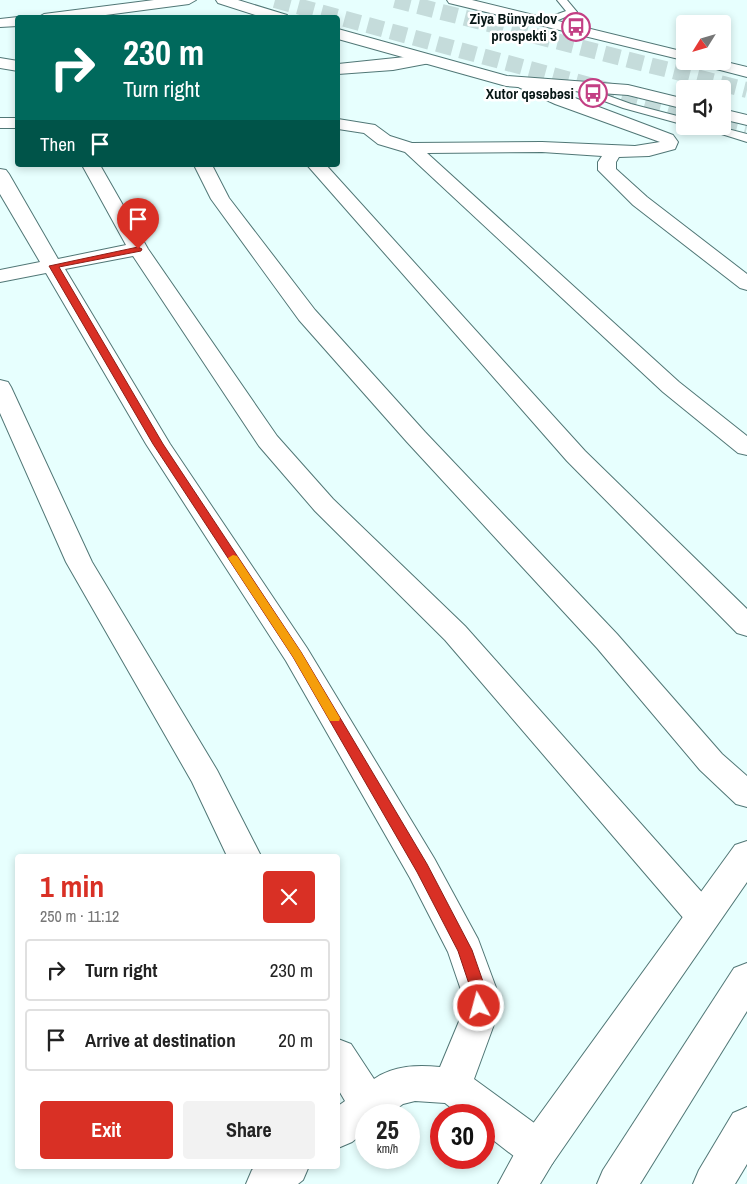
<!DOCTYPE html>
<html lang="en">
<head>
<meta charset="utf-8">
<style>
  body { margin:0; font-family:"Archivo Narrow",sans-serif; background:#f2f2f2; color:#222; height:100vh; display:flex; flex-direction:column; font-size:19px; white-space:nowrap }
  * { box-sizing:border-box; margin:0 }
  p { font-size:16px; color:#767676 }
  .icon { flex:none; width:28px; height:28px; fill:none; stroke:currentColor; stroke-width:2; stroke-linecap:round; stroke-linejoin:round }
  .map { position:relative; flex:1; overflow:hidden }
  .sheet { position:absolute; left:15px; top:854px; width:325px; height:315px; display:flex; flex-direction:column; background:#fff; border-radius:5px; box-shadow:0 2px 8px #0003 }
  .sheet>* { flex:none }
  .guide { position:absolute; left:15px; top:15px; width:325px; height:152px; border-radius:5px; box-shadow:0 2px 8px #0003; background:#00695c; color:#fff; overflow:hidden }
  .needle { width:32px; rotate:233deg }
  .buttons { position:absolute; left:676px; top:15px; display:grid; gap:10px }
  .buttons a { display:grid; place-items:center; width:55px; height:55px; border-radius:5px; background:#fff; box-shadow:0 2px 8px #0003; font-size:25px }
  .speed { position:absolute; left:355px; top:1104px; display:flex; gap:10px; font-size:25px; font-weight:700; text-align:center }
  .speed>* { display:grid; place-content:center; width:65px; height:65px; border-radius:50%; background:#fff; box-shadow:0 2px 8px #0003; line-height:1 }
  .speed small { font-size:12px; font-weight:400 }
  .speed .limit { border:8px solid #d22; background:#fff; color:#111 }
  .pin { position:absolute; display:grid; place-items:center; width:42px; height:42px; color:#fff; margin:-51px -21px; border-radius:50% 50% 50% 0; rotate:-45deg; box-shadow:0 0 5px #0007 }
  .pin .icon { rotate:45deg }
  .me { position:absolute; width:55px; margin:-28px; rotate:353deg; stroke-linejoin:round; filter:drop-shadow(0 0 4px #0008) }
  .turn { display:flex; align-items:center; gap:18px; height:105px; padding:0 25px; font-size:22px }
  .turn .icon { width:65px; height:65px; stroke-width:2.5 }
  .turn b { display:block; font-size:35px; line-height:42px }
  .then { display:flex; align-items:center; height:48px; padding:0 25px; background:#0003; gap:10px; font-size:19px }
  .round { display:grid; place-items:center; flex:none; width:52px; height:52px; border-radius:5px; background:#f2f2f2 }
  .headline { display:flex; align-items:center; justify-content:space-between; height:85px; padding:0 25px }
  h1 { font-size:30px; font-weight:700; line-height:38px; color:#d93025 }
  .button { display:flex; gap:10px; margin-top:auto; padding:10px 25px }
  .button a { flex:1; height:58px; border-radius:5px; background:#d93025; color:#fff; font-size:20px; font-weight:700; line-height:58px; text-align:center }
  .button a+a { background:#f2f2f2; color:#222 }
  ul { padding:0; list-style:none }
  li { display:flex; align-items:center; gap:15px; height:62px; margin:0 10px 8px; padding:0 15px; border:2px solid #e0e0e0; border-radius:5px }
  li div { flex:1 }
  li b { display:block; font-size:19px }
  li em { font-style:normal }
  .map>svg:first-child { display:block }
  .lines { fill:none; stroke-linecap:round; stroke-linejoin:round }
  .primary-tunnel { stroke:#c5dcdb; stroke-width:16; stroke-dasharray:16 8; stroke-linecap:butt }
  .lane-casing { stroke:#517776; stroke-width:2 }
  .street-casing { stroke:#517776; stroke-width:2 }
  .secondary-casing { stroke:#517776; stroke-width:2 }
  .lane { fill:#fff; fill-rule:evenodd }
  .street { fill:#fff; fill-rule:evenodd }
  .secondary { fill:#fff; fill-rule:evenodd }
  .route { fill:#d93025; stroke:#8d1f18 }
  .slow { fill:#f59e0b }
  .labels { text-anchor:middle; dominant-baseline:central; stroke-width:5; stroke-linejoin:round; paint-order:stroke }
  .far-poi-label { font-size:15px; font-weight:bold; fill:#071615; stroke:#fff; text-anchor:end }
</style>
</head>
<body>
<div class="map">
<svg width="747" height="1184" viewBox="0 0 747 1184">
  <rect width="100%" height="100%" fill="#e7fffe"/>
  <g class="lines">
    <g class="primary-tunnel">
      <path d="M 275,0 L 685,111"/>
      <path d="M 395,0 L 747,90"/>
      <path d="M 722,121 L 747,127"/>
    </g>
    <defs>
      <g id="lane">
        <path d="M 557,0 L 567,0 L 577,12 L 549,24 L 541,24 L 541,20 L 566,11 Z"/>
        <path d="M 573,83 L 631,104 L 685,118 L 685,125 L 623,108 L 569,88 L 569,84 Z"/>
        <path d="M 696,126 L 716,126 L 747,134 L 747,142 Z"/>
      </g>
      <g id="street">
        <path d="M 154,0 L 196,0 L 189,4 L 83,18 L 37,18 L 44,14 Z"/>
        <path d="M 18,17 L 22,18 L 18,18 L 18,26 L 0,27 L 0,19 Z"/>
        <path d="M 424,55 L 432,60 L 430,63 L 393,70 L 338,74 L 338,64 Z"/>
        <path d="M 0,58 L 18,61 L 18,71 L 0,68 Z"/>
        <path d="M 522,78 L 673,135 L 678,142 L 675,149 L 649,156 L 619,157 L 616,162 L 616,169 L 647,197 L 747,274 L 747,290 L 740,288 L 633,205 L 598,170 L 598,162 L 602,156 L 542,152 L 427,153 L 679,382 L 747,436 L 747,455 L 738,453 L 663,392 L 405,152 L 378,144 L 364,133 L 338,129 L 338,119 L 375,125 L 390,136 L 412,143 L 542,142 L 635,146 L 660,142 L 555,104 L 516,86 L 514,83 Z"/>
        <rect x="0" y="118" width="18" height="10"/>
        <path d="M 82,165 L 100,165 L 148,249 L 277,436 L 333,499 L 465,626 L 715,907 L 720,917 L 715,927 L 703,932 L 691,927 L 445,640 L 315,511 L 259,446 L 133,256 L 65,269 L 170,444 L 307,648 L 434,858 L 478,939 L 498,993 L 496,1019 L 474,1079 L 552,1136 L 558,1150 L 552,1164 L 538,1169 L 524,1164 L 484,1133 L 484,1115 L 460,1115 L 445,1103 L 415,1101 L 403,1104 L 388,1115 L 366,1115 L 366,1131 L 352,1142 L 338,1148 L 338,1106 L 345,1101 L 338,1089 L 338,1039 L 351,1044 L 374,1079 C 394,1065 418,1065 440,1067 L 460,1019 L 462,993 L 448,952 L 410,878 L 286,661 L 146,444 L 46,273 L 0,282 L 0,270 L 40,262 L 0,194 L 0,169 L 6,170 L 9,174 L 58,259 L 126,245 Z"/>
        <path d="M 194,165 L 212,165 L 229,198 L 315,310 L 425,432 L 617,634 L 722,754 L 747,776 L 747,807 L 736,804 L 700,770 L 597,648 L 407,442 L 299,320 L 211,199 Z"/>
        <path d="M 307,165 L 326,165 L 585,451 L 747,609 L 747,636 L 737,633 L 567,461 Z"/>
        <path d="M 0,380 L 8,382 L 11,387 L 92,562 L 217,770 L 261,856 L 227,856 L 192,782 L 66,562 L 0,413 Z"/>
        <path d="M 256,1166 L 309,1166 L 303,1180 L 298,1184 L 246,1184 L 252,1170 Z"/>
      </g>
      <g id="secondary">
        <path d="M 216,0 L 238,0 L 287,15 L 289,18 L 265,18 L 218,3 Z"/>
        <path d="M 447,0 L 472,0 L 685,52 L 687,61 L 449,3 Z"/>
        <path d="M 338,29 L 507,76 L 628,85 L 685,99 L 685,109 L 628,95 L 506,86 L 338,39 Z"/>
        <path d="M 695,61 L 722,61 L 747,67 L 747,77 L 697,64 Z"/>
        <path d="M 722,109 L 747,115 L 747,125 L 722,119 Z"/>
        <path d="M 747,841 L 747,882 L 552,1164 L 540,1184 L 498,1184 L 524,1136 L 735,845 Z"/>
        <path d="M 747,963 L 747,1011 L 640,1184 L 597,1184 L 603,1170 L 734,968 Z"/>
        <path d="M 747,1107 L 747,1164 L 735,1184 L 693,1184 L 699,1170 L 733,1113 Z"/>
      </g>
    </defs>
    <use href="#lane" class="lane-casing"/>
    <use href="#street" class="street-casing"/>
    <use href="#secondary" class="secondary-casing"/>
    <use href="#lane" class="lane"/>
    <use href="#street" class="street"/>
    <use href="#secondary" class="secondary"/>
  </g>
  <path class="route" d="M 138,247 L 142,249 L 141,251 L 59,267 L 163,444 L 301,652 L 427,864 L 472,950 L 487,993 L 484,1011 L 479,1013 L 473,1011 L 471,1006 L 472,993 L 458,951 L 417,872 L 293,657 L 153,444 L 49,266 Z"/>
  <path class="slow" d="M 233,555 L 237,556 L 301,652 L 340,718 L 339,721 L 330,721 L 293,657 L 228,558 Z"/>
  <defs>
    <symbol id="bus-ring" viewBox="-11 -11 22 22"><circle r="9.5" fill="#fff" stroke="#c33f84" stroke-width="1.5"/><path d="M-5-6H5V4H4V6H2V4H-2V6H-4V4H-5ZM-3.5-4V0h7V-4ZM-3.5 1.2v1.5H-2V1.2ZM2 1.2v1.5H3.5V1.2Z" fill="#c33f84"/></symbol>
  </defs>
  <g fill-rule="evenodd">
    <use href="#bus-ring" x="560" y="11" width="32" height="32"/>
    <use href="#bus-ring" x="577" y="77" width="32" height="32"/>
  </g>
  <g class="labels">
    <g class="far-poi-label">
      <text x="557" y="18">Ziya Bünyadov<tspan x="557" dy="17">prospekti 3</tspan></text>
      <text x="574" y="93">Xutor qəsəbəsi</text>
    </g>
  </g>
</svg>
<div class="buttons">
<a><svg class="needle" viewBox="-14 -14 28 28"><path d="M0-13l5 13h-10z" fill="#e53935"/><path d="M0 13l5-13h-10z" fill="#767676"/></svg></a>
<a><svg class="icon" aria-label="sound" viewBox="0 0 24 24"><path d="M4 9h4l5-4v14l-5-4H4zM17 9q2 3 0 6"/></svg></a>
</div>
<div class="speed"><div>25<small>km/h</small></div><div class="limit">30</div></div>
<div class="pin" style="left:138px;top:249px;background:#d93025"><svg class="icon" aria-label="arrive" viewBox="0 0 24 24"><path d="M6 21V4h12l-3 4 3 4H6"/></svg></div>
<svg class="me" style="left:479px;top:1006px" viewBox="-20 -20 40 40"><circle r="17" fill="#d93025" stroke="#fff" stroke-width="3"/><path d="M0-11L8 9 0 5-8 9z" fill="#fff"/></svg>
<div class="guide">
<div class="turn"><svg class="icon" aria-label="right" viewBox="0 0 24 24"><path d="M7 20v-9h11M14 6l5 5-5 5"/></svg><div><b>230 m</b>Turn right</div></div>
<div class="then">Then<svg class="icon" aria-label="arrive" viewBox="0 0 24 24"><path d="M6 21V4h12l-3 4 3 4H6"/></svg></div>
</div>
<section class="sheet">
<div class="headline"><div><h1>1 min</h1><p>250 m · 11:12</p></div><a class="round" style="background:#d93025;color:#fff"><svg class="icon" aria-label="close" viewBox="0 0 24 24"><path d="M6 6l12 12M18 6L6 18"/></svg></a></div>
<ul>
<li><svg class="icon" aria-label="right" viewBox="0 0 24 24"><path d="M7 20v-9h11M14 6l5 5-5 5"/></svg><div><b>Turn right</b></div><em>230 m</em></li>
<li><svg class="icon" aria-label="arrive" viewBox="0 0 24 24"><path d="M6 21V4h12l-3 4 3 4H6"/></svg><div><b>Arrive at destination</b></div><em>20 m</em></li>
</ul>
<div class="button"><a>Exit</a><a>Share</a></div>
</section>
</div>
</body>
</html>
